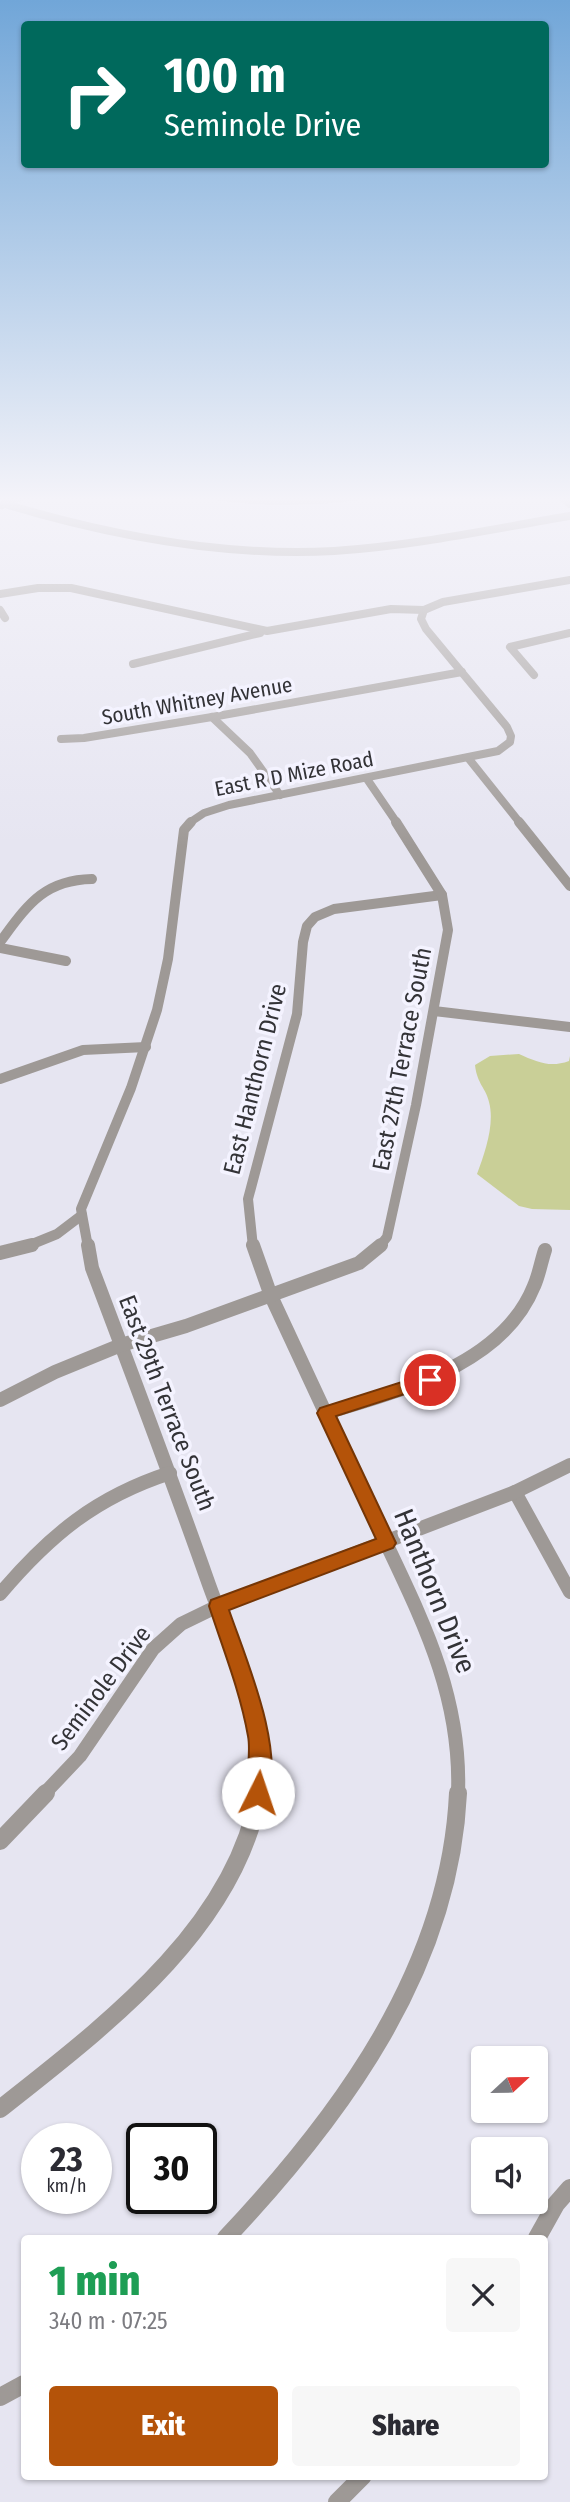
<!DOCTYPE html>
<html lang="en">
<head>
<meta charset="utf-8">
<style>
  body { margin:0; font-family:"Fira Sans Condensed",sans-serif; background:#f7f7f7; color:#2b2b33; height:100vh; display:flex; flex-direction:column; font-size:26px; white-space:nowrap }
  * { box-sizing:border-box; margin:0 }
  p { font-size:23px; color:#7c7c81 }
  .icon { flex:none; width:38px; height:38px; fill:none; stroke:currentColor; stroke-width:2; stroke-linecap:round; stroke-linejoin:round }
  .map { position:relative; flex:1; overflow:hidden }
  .sheet { position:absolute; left:21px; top:2235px; width:527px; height:245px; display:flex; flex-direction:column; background:#fff; border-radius:7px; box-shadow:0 2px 5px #0004 }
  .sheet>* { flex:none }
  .banner { position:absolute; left:21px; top:21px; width:528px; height:147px; border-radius:7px; box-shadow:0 2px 5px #0004; background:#00695c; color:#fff; overflow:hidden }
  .needle { width:46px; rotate:68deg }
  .controls { position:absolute; left:471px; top:2046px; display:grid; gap:14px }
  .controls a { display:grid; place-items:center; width:77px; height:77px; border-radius:7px; background:#fff; box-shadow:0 2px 5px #0004; font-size:35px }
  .speed { position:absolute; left:21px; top:2123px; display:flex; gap:14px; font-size:35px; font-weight:700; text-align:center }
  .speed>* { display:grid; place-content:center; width:91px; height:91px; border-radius:50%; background:#fff; box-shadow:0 2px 5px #0004; line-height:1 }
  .speed small { font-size:18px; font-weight:400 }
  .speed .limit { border:4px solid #111; border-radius:10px; background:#fff; color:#111 }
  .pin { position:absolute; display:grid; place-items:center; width:60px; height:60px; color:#fff; margin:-30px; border:4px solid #fff; border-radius:50%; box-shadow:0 2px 7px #0007 }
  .me { position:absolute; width:77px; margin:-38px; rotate:4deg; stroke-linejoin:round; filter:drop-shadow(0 0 5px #0008) }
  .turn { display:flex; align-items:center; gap:24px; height:147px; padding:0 28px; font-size:32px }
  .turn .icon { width:91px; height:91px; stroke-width:2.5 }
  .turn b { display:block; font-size:49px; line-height:60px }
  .round { display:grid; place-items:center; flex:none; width:74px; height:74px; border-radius:7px; background:#f7f7f7 }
  .summary { display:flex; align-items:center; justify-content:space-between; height:119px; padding:0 28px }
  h1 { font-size:42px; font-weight:800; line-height:52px; color:#1e9e55 }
  .action { display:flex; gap:14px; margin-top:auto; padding:14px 28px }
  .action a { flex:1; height:80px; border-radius:7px; background:#b45309; color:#fff; font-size:28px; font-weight:800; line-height:80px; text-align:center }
  .action a+a { background:#f7f7f7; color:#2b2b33 }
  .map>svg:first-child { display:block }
  .green { fill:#c9cf97 }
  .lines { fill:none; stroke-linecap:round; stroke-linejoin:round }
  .street-far3 { stroke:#9e9996; stroke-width:8 }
  .street-far2 { stroke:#9e9996; stroke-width:10 }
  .street-far1 { stroke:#9e9996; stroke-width:14 }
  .street { stroke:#9e9996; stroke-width:18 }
  .route { fill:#b45309; stroke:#753606; stroke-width:2 }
  .labels { text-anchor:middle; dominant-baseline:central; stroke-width:7; stroke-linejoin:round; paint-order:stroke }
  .far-street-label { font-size:21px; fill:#333337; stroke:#f4f3ff }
  .street-label { font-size:24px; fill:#333337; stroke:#f4f3ff }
  .near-street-label { font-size:28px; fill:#333337; stroke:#f4f3ff }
</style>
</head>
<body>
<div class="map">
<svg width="570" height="2502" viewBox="0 0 570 2502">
  <rect width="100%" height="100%" fill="#e6e5f1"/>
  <path class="green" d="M 519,1054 C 537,1062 550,1068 569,1061 L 570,1056 L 570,1210 L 532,1209 L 519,1206 L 477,1174 C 485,1153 495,1124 489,1102 C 486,1088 477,1084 475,1065 L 490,1056 Z"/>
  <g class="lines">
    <g class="street-far3">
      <path d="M 209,495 C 263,504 315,502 369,495"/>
      <path d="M 560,495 L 570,504"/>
      <path d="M 5,504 C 111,536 222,557 334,551 C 413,546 492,529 570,516"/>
      <path d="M 2,505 L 24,495"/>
      <path d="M 0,594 L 38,588 L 71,588 L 267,631 L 391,609 L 424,610"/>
      <path d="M 0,610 L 5,618"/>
      <path d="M 133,664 L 260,633"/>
      <path d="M 534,675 L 510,647 L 570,633"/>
      <path d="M 212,717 L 250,753 L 280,795"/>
      <path d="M 61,739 L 84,738 L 212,717 L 462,672"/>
      <path d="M 469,759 L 520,823"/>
      <path d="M 367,779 L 397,823"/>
      <path d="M 189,823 L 204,813 L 229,805 L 498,751 L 510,742 L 511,736 L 507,727 L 426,629 L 421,619 L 424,610 L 443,602 L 570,580"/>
    </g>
    <g class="street-far2">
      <path d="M 519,822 L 570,886"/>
      <path d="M 0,942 C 27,906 43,880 92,879"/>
      <path d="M 0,948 L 66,961"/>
      <path d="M 434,1011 L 570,1027"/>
      <path d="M 0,1079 L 83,1050 L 146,1047"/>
      <path d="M 25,1247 L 57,1234 L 82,1215"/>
      <path d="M 88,1247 L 81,1209 L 131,1088 L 157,1010 L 168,959 L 184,830 L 191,822"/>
      <path d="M 253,1247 L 248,1199 L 297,1014 L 303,942 L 307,926 L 315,917 L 334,909 L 442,895"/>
      <path d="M 379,1247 L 387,1237 L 416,1105 L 448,930 L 442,895 L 396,822"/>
    </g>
    <g class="street-far1">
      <path d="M 88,1245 L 92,1268 C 131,1371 170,1474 207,1579 C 230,1645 270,1724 258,1794"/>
      <path d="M 253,1245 L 271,1296 C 305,1368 338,1441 372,1513 C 415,1607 462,1687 458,1794"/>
      <path d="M 0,1253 L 32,1245"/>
      <path d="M 0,1400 L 55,1372 L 121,1345 L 186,1326 L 359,1263 L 381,1245"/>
      <path d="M 326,1413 C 400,1390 502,1366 534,1286 C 539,1275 541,1262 545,1250"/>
      <path d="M 515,1492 L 570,1592"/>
      <path d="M 0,1594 C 50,1535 96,1497 170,1473"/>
      <path d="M 44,1794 L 80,1756 L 153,1649 L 181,1624 L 218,1606 L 515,1492 L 570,1465"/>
    </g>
    <g class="street">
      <path d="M 0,1841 L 46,1793"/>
      <path d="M 0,2109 C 102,2028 235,1930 259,1793"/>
      <path d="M 226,2238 C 342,2115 450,1968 458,1793"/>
      <path d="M 537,2238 L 556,2204 L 570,2188"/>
      <path d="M 0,2397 L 24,2384"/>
      <path d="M 337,2502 L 363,2476"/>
    </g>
  </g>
  <linearGradient id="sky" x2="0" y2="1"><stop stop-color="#71a6d8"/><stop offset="0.59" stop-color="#f4f3f9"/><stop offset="1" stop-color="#f4f3f9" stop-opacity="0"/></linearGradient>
  <rect width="570" height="846" fill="url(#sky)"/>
  <path class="route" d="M 430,1373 L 436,1375 L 439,1380 L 436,1384 L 336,1416 L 396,1543 L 393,1548 L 229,1610 C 245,1657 287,1753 266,1800 L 258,1803 L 251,1800 C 243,1782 252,1756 248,1736 C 240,1691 223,1649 209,1606 L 211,1600 L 376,1539 L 317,1413 L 320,1408 Z"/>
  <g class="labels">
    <g class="far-street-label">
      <text transform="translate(197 701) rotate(-10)">South Whitney Avenue</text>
      <text transform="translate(294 774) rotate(-11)">East R D Mize Road</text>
    </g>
    <g class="street-label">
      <text transform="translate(402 1059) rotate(-79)">East 27th Terrace South</text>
      <text transform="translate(255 1079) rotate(-76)">East Hanthorn Drive</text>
      <text transform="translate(167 1403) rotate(69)">East 29th Terrace South</text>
      <text transform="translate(101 1688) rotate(-53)">Seminole Drive</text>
    </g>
    <g class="near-street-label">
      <text transform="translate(435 1591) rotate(68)">Hanthorn Drive</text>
    </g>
  </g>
</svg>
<div class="controls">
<a><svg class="needle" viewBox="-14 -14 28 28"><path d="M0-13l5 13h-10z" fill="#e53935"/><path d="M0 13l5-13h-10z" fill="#7c7c81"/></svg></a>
<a><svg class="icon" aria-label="sound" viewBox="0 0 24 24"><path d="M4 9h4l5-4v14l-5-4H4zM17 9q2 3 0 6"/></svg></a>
</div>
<div class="speed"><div>23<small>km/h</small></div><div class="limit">30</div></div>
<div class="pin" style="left:430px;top:1380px;background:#d93025"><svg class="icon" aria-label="arrive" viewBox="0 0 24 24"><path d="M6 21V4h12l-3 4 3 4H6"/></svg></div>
<svg class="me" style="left:258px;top:1793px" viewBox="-20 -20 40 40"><circle r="19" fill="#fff"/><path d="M0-13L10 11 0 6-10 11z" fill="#b45309"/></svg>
<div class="banner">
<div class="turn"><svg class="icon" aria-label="right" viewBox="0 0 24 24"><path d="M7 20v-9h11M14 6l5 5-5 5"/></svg><div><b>100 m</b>Seminole Drive</div></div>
</div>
<section class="sheet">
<div class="summary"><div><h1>1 min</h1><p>340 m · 07:25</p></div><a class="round"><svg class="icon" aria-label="close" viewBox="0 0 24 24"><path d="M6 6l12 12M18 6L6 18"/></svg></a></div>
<div class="action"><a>Exit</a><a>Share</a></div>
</section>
</div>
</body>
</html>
